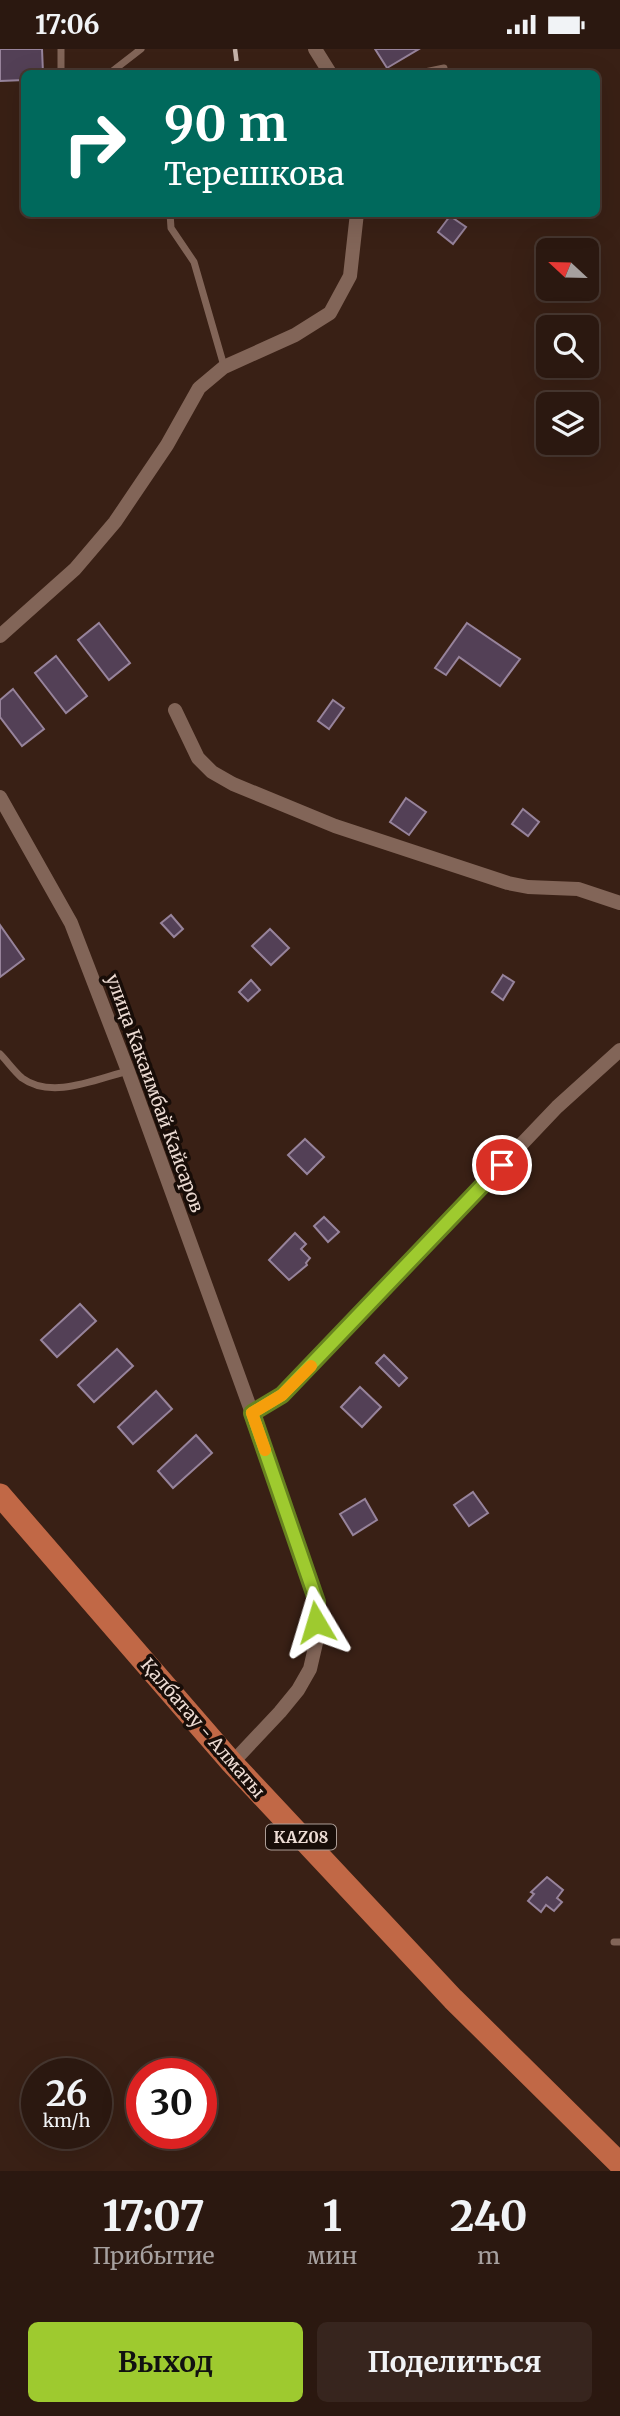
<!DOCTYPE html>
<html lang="ru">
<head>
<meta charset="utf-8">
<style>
  body { margin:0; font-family:Merriweather,serif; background:#37251e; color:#f1f3f6; height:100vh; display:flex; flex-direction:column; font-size:26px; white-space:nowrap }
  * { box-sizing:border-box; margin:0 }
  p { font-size:23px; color:#a6a09f }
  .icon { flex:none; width:38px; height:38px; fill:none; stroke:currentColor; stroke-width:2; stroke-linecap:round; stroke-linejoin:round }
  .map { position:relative; height:2122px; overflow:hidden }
  .sheet { display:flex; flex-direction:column; background:#2b1810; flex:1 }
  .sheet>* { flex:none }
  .top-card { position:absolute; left:21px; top:21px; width:579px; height:147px; border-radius:10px; box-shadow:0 7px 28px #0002,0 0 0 2px #473730; background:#00695c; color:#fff; overflow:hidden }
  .needle { width:46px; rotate:292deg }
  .fabs { position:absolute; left:536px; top:189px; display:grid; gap:14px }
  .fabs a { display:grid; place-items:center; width:63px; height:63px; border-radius:10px; background:#2b1810; box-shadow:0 7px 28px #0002,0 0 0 2px #473730; font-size:35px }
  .speed { position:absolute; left:21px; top:2009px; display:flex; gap:14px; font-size:35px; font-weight:700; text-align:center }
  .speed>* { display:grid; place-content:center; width:91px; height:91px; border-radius:50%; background:#2b1810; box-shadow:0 7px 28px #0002,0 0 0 2px #473730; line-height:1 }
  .speed small { font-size:18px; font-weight:400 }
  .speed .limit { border:10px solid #d22; background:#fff; color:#111 }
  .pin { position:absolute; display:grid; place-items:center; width:60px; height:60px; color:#fff; margin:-30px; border:4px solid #fff; border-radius:50%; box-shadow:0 2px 7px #0007 }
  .me { position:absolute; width:77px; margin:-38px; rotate:353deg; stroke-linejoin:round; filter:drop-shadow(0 0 5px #0008) }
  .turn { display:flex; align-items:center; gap:24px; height:147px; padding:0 28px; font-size:32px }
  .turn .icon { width:91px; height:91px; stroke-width:2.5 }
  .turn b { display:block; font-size:49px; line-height:60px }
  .eta { display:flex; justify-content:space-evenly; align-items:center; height:119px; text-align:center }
  .eta b { font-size:42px; font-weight:700; line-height:49px }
  .action { display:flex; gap:14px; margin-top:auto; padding:14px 28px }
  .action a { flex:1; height:80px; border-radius:10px; background:#9eca2f; color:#111; font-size:28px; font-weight:700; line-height:80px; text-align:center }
  .action a+a { background:#37251e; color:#f1f3f6 }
  .status { display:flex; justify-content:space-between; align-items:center; height:49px; padding:0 35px; background:#2b1810; direction:ltr }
  .status svg { height:19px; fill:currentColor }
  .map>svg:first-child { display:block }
  .building { fill:#534056; stroke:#97839b; stroke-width:2 }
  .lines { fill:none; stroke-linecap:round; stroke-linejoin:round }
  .service { stroke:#826558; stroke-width:7 }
  .minor { stroke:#826558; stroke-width:14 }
  .trunk { stroke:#c16846; stroke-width:23 }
  .rail { stroke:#c4b1a8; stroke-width:4.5; stroke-dasharray:12 12; stroke-linecap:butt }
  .route-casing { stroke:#67831f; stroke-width:18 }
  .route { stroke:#9eca2f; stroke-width:12 }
  .slow { stroke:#f59e0b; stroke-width:12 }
  .labels { text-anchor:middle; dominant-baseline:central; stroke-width:7; stroke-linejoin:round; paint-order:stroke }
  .shield { fill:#180d08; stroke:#ad9e97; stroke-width:2 }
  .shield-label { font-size:16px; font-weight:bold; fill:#eddcd4 }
  .street-label { font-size:18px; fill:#eddcd4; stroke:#180d08 }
</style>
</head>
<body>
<div class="status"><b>17:06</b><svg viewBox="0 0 49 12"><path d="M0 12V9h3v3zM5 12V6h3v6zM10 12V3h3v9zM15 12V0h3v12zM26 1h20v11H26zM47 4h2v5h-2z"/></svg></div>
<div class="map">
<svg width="620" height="2122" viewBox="0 0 620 2122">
  <rect width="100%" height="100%" fill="#392015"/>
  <g class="building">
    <path d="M 0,0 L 42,0 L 43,24 L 24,24 L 24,31 L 0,32 Z"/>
    <path d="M 375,0 L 419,0 L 387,19 Z"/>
    <path d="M 450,167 L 466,178 L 453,195 L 438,183 Z"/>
    <path d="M 99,574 L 130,614 L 109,631 L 78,591 Z"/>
    <path d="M 467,574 L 520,610 L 500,637 L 459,608 L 446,626 L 435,619 Z"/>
    <path d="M 56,607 L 87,647 L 66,664 L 35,624 Z"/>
    <path d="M 13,640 L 44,680 L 22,697 L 0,668 L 0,651 Z"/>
    <path d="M 333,651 L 344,659 L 329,680 L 318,672 Z"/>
    <path d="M 406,749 L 426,763 L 409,786 L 390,773 Z"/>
    <path d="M 523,760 L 539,773 L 528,787 L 512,775 Z"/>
    <path d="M 171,866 L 183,880 L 174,888 L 161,874 Z"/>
    <path d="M 0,876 L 24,910 L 0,928 Z"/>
    <path d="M 270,880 L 289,899 L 271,916 L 252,897 Z"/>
    <path d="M 503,926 L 514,933 L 503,951 L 492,943 Z"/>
    <path d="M 251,931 L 260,941 L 248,952 L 239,943 Z"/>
    <path d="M 305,1090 L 324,1108 L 307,1125 L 288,1106 Z"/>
    <path d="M 324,1168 L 339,1183 L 328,1193 L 314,1177 Z"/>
    <path d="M 295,1184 L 306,1195 L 301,1200 L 310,1209 L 306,1214 L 307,1216 L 289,1231 L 269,1211 Z"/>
    <path d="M 80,1255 L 96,1272 L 57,1308 L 41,1291 Z"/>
    <path d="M 117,1300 L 133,1317 L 94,1353 L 78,1336 Z"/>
    <path d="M 384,1306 L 407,1329 L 399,1337 L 376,1314 Z"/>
    <path d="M 360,1338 L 381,1358 L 362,1378 L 341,1358 Z"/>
    <path d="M 156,1342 L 172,1360 L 133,1395 L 118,1378 Z"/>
    <path d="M 196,1386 L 212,1404 L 173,1439 L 158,1422 Z"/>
    <path d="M 473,1443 L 488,1464 L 469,1477 L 454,1456 Z"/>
    <path d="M 365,1450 L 377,1471 L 353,1486 L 340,1465 Z"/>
    <path d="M 547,1828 L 563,1841 L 557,1849 L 562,1853 L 554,1862 L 546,1856 L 541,1863 L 528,1852 L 534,1845 L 531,1843 Z"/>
  </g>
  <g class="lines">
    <g class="service">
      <path d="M 61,0 L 61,24"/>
      <path d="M 110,24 L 141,0"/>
      <path d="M 420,24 L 444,19"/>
      <path d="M 170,164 L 171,179 L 194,213 L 224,317"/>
      <path d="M 0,1005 C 7,1012 14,1022 22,1029 C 52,1051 96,1030 128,1022"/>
      <path d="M 614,1893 L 620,1893"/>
    </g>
    <g class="minor">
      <path d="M 315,0 L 330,24"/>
      <path d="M 0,587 L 75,520 L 115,473 L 167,396 L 199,339 L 224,318 L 295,286 L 330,264 L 350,227 L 357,164"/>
      <path d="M 175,661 L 198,709 L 212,723 L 233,735 L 335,777 L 508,834 L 528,838 L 578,840 L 620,854"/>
      <path d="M 0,748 L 71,874 L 128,1022 L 252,1364 L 317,1553 L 316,1594 L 310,1620 L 298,1641 L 280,1663 L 232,1714"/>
      <path d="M 252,1364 L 282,1347 L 557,1058 L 620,1001"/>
    </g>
    <path class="trunk" d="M 0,1446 L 232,1714 L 453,1950 L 620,2115"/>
    <path class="rail" d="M 235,0 L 238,24"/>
  </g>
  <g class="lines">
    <defs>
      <path id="route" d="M 316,1573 L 317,1553 L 252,1364 L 282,1346 L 502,1116"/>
    </defs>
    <use href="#route" class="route-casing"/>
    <use href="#route" class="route"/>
    <path class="slow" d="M 265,1401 L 252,1364 L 282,1346 L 311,1317"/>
  </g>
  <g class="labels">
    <rect class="shield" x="266" y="1775.5" width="70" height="25" rx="5"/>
    <g class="shield-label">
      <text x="301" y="1788">KAZ08</text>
    </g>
    <g class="street-label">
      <text transform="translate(155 1044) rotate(70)">улица Какаимбай Кайсаров</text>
      <text transform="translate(203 1679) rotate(49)">Қалбатау - Алматы</text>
    </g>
  </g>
</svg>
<div class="fabs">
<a><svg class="needle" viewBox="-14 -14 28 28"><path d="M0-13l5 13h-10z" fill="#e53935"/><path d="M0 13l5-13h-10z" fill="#a6a09f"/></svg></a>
<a><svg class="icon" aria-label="search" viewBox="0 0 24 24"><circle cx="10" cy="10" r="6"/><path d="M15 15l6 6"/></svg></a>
<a><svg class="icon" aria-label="layers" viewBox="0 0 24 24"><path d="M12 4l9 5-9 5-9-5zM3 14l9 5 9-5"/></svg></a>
</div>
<div class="speed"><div>26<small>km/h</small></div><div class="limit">30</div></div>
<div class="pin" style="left:502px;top:1116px;background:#d93025"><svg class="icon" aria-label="arrive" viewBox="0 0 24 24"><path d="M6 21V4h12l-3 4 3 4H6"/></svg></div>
<svg class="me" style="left:316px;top:1573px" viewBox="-20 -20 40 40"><path d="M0-17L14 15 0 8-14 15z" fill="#9eca2f" stroke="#fff" stroke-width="4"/></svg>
<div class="top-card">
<div class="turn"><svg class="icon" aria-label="right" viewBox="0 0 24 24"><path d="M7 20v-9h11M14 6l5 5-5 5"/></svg><div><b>90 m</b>Терешкова</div></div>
</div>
</div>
<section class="sheet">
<div class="eta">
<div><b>17:07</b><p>Прибытие</p></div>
<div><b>1</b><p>мин</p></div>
<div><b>240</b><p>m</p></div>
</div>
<div class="action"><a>Выход</a><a>Поделиться</a></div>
</section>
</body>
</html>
